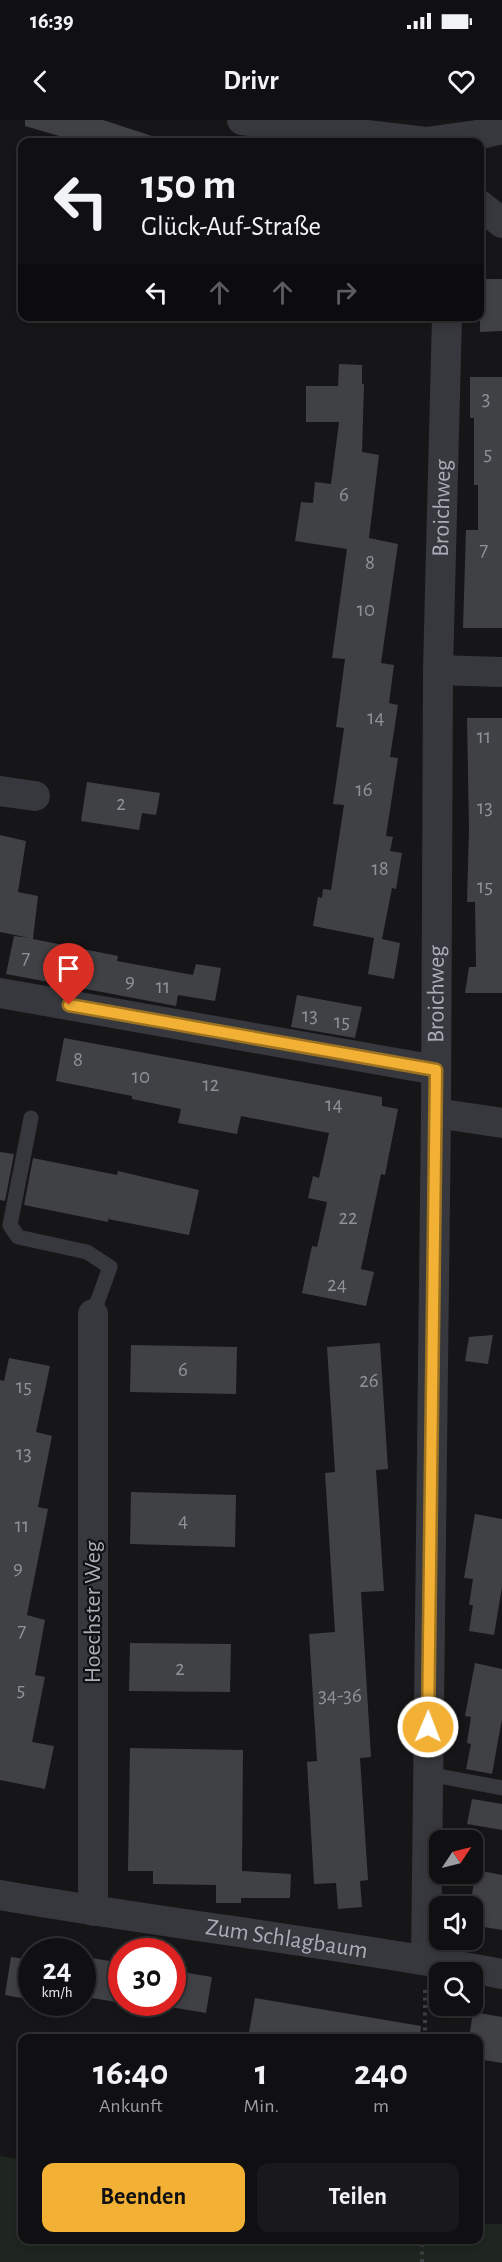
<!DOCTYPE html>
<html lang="de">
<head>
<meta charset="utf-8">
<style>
  body { margin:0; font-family:"Alegreya Sans",sans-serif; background:#19191b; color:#f1f3f6; height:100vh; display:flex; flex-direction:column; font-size:22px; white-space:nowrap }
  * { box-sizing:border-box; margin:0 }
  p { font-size:20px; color:#9c9d9f }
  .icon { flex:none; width:33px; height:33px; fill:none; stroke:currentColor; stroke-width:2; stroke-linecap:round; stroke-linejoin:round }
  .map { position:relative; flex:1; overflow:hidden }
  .drawer { position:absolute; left:18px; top:1914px; width:465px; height:210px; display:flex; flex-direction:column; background:#101012; border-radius:12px; box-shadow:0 3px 9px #0003,0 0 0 2px #303032 }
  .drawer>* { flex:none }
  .guide { position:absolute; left:18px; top:18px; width:466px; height:183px; border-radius:12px; box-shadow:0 3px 9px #0003,0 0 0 2px #303032; background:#101012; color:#f1f3f6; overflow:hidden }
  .needle { width:39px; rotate:55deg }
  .tools { position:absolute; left:429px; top:1710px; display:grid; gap:12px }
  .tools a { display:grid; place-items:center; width:54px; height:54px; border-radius:12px; background:#101012; box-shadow:0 3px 9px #0003,0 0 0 2px #303032; font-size:30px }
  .speed { position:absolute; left:18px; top:1818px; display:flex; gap:12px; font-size:30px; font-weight:700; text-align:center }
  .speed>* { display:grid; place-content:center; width:78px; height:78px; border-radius:50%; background:#101012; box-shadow:0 3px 9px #0003,0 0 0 2px #303032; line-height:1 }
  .speed small { font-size:15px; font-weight:400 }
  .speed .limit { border:9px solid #d22; background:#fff; color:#111 }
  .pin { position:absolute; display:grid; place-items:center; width:51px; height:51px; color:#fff; margin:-62px -26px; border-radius:50% 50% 50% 0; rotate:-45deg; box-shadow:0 0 6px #0007 }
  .pin .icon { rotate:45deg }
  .me { position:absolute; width:66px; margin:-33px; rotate:1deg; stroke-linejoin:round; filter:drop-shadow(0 0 4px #0008) }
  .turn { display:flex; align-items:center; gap:21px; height:126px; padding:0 24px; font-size:27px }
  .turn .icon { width:78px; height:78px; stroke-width:2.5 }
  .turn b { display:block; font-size:42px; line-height:51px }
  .lanes { display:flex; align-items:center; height:57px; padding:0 24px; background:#0003; justify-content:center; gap:30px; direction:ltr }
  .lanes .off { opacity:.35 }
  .eta { display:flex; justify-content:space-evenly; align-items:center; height:102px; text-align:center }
  .eta b { font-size:36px; font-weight:600; line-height:42px }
  .cta { display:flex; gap:12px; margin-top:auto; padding:12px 24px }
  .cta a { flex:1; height:69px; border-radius:12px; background:#f2b134; color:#111; font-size:24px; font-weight:600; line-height:69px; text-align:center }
  .cta a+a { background:#19191b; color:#f1f3f6 }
  .status { display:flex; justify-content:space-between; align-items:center; height:42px; padding:0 30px; background:#101012; direction:ltr }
  .status svg { height:16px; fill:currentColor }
  header { display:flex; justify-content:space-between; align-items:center; height:78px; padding:0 24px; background:#101012; font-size:27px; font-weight:600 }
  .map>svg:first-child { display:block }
  .green { fill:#1e261f }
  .building { fill:#404145 }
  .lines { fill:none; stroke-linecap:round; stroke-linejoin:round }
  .path { stroke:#3d3f44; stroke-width:4; stroke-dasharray:3 4.5; stroke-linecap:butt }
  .lane { stroke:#37383d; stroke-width:15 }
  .street { stroke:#37383d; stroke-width:30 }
  .route-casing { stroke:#9d7322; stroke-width:15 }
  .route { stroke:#f2b134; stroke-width:10 }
  .labels { text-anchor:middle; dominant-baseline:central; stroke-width:4.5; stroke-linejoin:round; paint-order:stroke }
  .number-label { font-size:21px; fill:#8e929b }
  .street-label { font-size:24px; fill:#a8adb8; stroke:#111113 }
</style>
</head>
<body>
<div class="status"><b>16:39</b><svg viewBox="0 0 49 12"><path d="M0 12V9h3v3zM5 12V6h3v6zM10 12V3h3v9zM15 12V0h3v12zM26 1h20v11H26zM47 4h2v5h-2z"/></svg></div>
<header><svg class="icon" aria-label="back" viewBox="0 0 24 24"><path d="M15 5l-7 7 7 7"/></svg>Drivr<svg class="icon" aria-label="heart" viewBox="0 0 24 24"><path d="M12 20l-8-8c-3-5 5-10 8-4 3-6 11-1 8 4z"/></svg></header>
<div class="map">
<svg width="502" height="2142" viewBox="0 0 502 2142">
  <rect width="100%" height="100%" fill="#161618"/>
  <path class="green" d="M 0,2036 L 22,2040 L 22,2120 L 478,2120 L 479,2104 L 502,2104 L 502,2142 L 0,2142 Z"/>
  <g class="building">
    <path d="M 25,0 L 103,0 L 158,18 L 157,22 L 80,22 L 25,6 Z"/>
    <path d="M 480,159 L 502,159 L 502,211 L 480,212 Z"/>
    <path d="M 339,244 L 362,245 L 362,264 L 364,264 L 362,332 L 379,335 L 369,418 L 398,424 L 381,543 L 394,545 L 389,583 L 398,585 L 390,637 L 398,638 L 386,716 L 393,717 L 390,731 L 402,733 L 396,769 L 392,768 L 382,819 L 400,823 L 394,859 L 368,854 L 374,818 L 313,806 L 318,777 L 322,778 L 323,769 L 331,770 L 344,685 L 333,684 L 344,608 L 336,607 L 345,539 L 332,538 L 347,429 L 295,421 L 301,382 L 313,383 L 315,362 L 331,364 L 339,302 L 306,302 L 306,266 L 338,266 Z"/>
    <path d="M 470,257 L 502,257 L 502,508 L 463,508 L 466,410 L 478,410 L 478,365 L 474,365 L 474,298 L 470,298 Z"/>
    <path d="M 467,598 L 502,598 L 502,873 L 465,873 L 469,847 L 476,847 L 475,782 L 467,782 L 469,709 Z"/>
    <path d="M 87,662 L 160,673 L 156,695 L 142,693 L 139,710 L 81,701 Z"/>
    <path d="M 0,715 L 26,721 L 18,772 L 38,776 L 33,819 L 118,836 L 117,841 L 193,855 L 196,844 L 221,848 L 215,881 L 178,875 L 176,886 L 6,854 L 14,816 L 30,818 L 0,812 Z"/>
    <path d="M 297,875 L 362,887 L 355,918 L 291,907 Z"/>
    <path d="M 64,918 L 382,977 L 382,986 L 398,989 L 385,1055 L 381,1054 L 361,1149 L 374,1152 L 366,1186 L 302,1173 L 312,1126 L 317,1127 L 327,1082 L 308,1078 L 313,1056 L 319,1058 L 329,1013 L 241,996 L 237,1014 L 178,1003 L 181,989 L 132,979 L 132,976 L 56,961 Z"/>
    <path d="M 0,1032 L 14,1034 L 5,1081 L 0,1080 Z"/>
    <path d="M 33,1038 L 117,1055 L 118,1051 L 199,1070 L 189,1115 L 108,1099 L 108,1102 L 24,1085 Z"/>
    <path d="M 493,1215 L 488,1244 L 465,1241 L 469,1217 Z"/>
    <path d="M 380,1223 L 388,1349 L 376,1350 L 384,1471 L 361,1472 L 371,1637 L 360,1638 L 368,1760 L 360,1761 L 362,1787 L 338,1789 L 336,1763 L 314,1764 L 307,1642 L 317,1641 L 309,1514 L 335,1512 L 325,1353 L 335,1352 L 327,1227 Z"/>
    <path d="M 131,1225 L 237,1227 L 236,1274 L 130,1272 Z"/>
    <path d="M 9,1238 L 50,1246 L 36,1312 L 52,1316 L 38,1387 L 48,1389 L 27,1495 L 45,1500 L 35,1555 L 45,1557 L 32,1622 L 54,1626 L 45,1669 L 0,1660 L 0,1260 L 4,1261 Z"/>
    <path d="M 131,1372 L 236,1375 L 235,1427 L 130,1424 Z"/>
    <path d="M 475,1394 L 502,1399 L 502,1467 L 494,1515 L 469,1511 L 473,1485 L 469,1485 L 473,1459 L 464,1458 Z"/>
    <path d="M 130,1523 L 231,1524 L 230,1572 L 129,1571 Z"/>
    <path d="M 475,1543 L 502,1549 L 502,1599 L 492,1654 L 466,1649 L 471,1624 L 467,1623 L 471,1597 L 465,1596 Z"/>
    <path d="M 130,1628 L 243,1630 L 242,1751 L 291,1754 L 290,1778 L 241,1778 L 241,1783 L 216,1783 L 216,1765 L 153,1764 L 153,1751 L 128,1751 Z"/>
    <path d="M 472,1679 L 502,1684 L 502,1710 L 467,1704 Z"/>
    <path d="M 476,1750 L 502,1755 L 502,1810 L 472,1805 L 472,1786 L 470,1786 Z"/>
    <path d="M 11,1837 L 32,1840 L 32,1880 L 5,1875 Z"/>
    <path d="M 91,1838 L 122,1843 L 122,1883 L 86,1877 Z"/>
    <path d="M 176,1851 L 212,1857 L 206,1893 L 170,1887 L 171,1882 L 172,1882 Z"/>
    <path d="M 255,1878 L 421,1906 L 420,1918 L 248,1918 Z"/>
    <path d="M 473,1892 L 502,1897 L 502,1943 L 478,1939 L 478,1918 L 469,1918 Z"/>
  </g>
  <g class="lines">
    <g class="path">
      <path d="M 425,1918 L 425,1868"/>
      <path d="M 422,2142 L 422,2120"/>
    </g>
    <g class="lane">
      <path d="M 31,998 L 10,1105 L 18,1117 L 87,1132 L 110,1147 L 93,1194"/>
      <path d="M 428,1654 L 502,1668"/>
    </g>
    <g class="street">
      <path d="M 242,0 L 426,22 L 477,15 L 502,9"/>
      <path d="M 480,85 L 502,103"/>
      <path d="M 438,550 L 502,552"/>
      <path d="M 0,671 L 35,676"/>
      <path d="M 0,873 L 436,950"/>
      <path d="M 436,993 L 502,1003"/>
      <path id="s1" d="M 0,1775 C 167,1804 335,1823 502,1854"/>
      <path d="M 93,1791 L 93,1194"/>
      <path id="s2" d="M 426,1840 L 436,993 L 438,550 L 447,196"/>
    </g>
  </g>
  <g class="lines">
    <defs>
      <path id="route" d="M 69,885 L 436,950 L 428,1607"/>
    </defs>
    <use href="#route" class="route-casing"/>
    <use href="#route" class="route"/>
  </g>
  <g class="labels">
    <g class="number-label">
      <text x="486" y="278">3</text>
      <text x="488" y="333">5</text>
      <text x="344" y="374">6</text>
      <text x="484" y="429">7</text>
      <text x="370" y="442">8</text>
      <text x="366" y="489">10</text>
      <text x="376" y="597">14</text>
      <text x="484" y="616">11</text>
      <text x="364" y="669">16</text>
      <text x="121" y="683">2</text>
      <text x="485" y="687">13</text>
      <text x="380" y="748">18</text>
      <text x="485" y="766">15</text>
      <text x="26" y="837">7</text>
      <text x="130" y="860">9</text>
      <text x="163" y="866">11</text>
      <text x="310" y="895">13</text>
      <text x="342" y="901">15</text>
      <text x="78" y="939">8</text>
      <text x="141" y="956">10</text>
      <text x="211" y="964">12</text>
      <text x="334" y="984">14</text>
      <text x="348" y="1097">22</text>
      <text x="337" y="1164">24</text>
      <text x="183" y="1249">6</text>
      <text x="369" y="1260">26</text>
      <text x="24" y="1266">15</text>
      <text x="24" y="1333">13</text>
      <text x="183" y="1400">4</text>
      <text x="22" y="1405">11</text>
      <text x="18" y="1447">9</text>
      <text x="22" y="1510">7</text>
      <text x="180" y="1548">2</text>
      <text x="21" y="1569">5</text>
      <text x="340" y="1575">34-36</text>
    </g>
    <g class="street-label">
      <text stroke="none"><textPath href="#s2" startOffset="1452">Broichweg</textPath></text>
      <text stroke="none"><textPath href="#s2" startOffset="966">Broichweg</textPath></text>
      <text transform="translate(93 1492) rotate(-90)">Hoechster Weg</text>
      <text stroke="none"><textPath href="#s1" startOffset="290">Zum Schlagbaum</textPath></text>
    </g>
  </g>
</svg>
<div class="tools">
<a><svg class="needle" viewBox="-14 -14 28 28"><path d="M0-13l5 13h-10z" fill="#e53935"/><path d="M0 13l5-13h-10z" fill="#9c9d9f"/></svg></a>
<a><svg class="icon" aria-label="sound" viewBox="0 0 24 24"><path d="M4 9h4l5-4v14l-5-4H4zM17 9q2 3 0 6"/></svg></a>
<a><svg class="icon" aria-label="search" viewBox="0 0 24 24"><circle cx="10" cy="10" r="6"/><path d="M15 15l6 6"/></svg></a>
</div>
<div class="speed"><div>24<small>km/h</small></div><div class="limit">30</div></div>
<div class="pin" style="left:69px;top:885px;background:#d93025"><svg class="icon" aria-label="arrive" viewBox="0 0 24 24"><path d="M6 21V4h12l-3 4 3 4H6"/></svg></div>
<svg class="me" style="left:428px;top:1607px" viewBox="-20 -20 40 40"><circle r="17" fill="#f2b134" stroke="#fff" stroke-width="3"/><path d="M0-11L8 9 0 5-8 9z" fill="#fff"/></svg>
<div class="guide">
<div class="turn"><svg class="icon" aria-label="left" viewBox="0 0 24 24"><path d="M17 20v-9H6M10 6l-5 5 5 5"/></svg><div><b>150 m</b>Glück-Auf-Straße</div></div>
<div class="lanes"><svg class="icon" aria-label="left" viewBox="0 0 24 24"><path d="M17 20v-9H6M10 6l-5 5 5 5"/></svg><svg class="icon off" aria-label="ahead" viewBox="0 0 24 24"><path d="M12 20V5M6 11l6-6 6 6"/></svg><svg class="icon off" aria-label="ahead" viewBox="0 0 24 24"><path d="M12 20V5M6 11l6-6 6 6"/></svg><svg class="icon off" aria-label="right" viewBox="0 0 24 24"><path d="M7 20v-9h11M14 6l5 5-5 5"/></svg></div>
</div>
<section class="drawer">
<div class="eta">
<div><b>16:40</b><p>Ankunft</p></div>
<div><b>1</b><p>Min.</p></div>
<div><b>240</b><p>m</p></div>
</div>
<div class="cta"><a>Beenden</a><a>Teilen</a></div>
</section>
</div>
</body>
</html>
